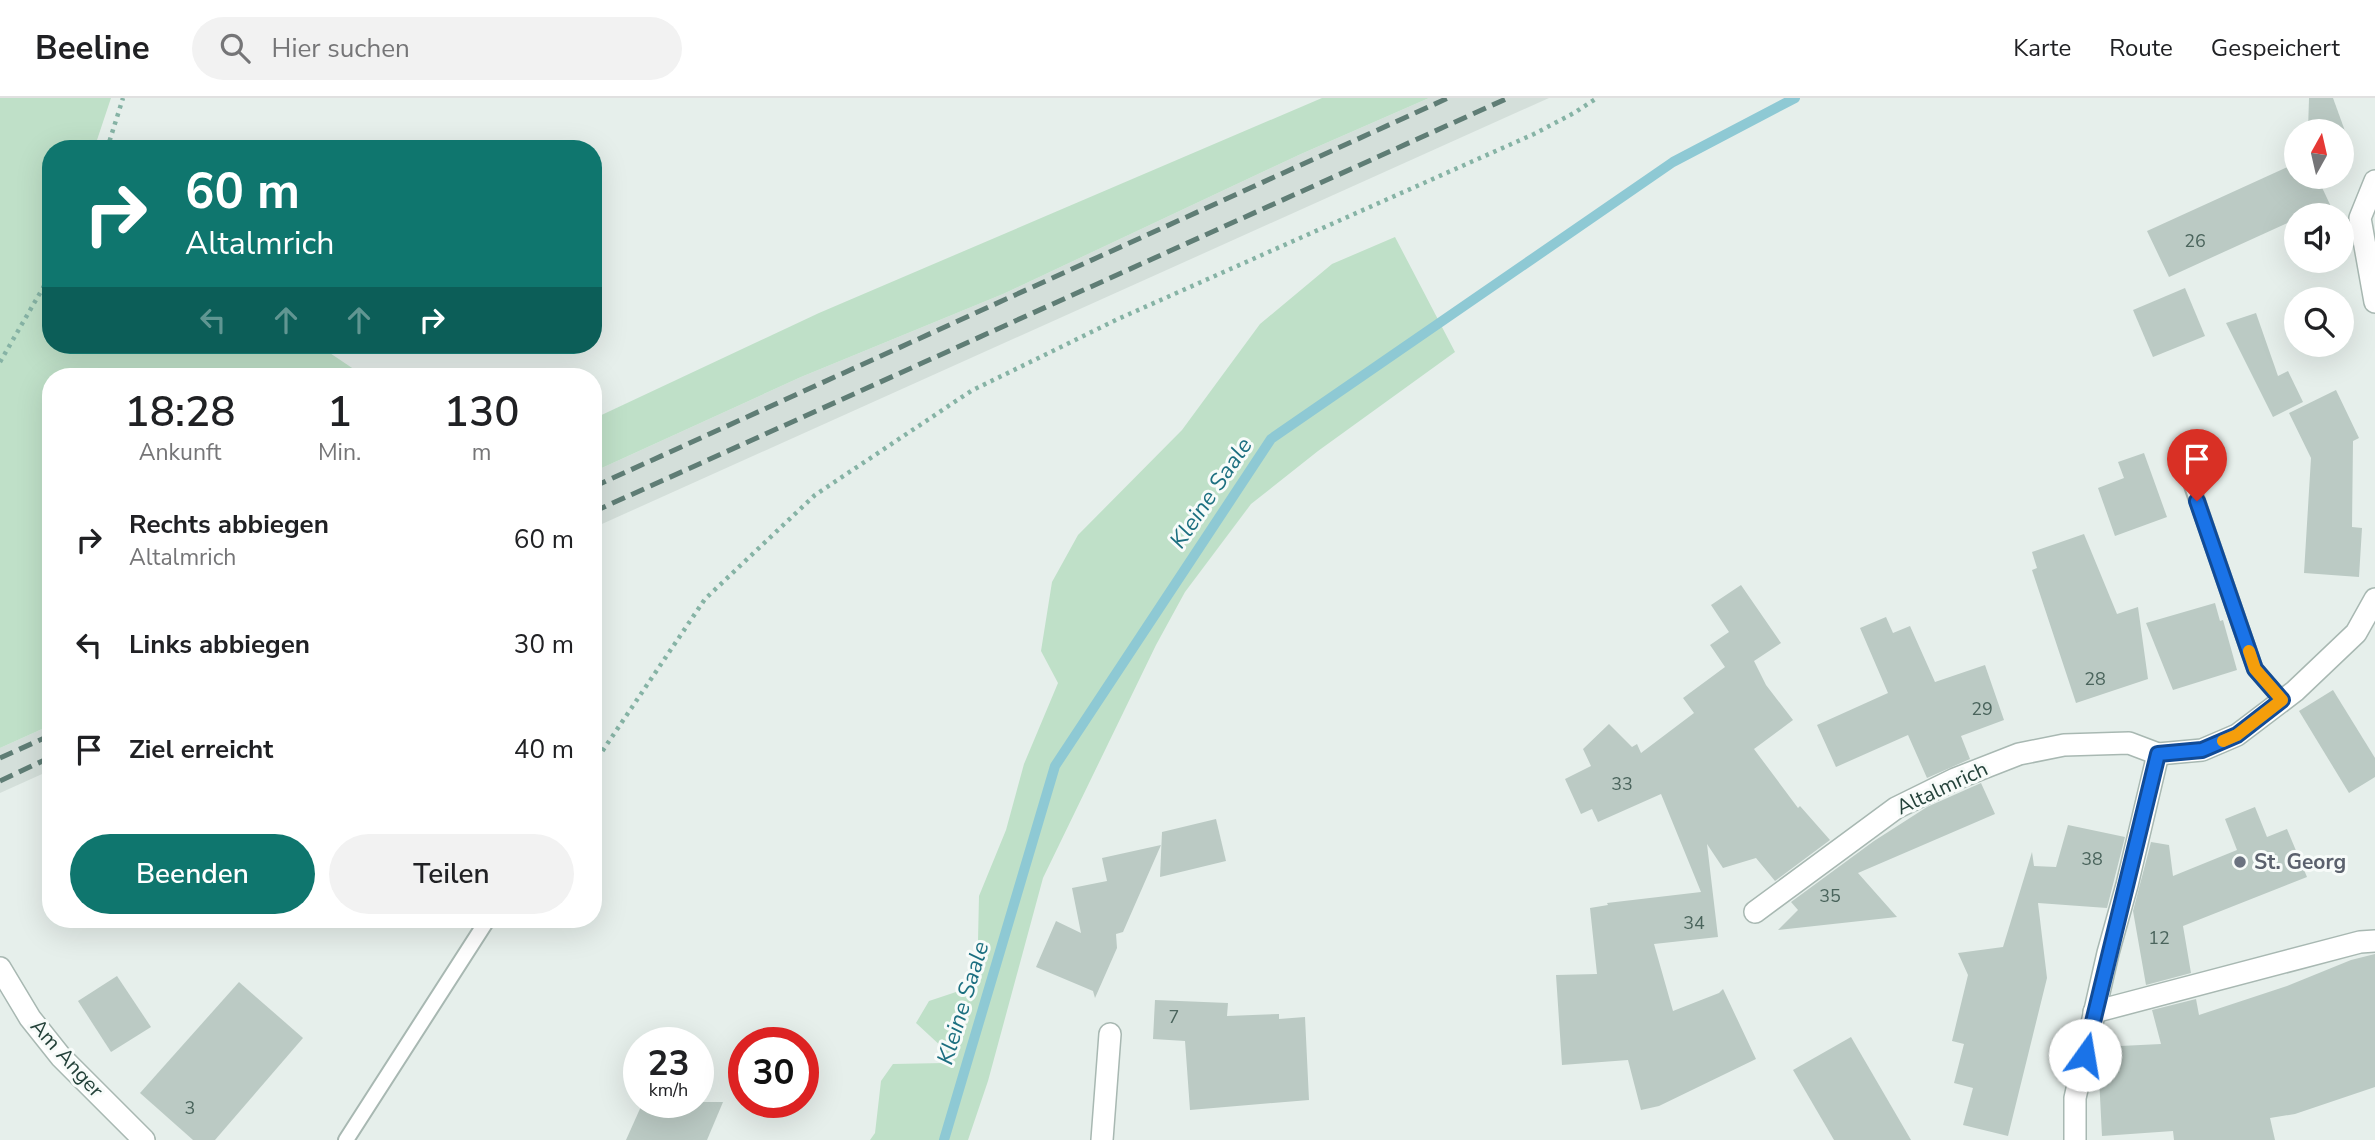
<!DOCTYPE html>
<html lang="de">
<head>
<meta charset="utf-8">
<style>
  body { margin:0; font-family:"Nunito Sans",sans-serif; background:#f2f2f2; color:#202124; height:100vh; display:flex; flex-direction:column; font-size:26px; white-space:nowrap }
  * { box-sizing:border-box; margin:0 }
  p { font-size:23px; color:#757577 }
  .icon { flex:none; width:38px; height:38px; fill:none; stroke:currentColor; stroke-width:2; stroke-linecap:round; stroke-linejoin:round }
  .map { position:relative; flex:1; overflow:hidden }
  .drawer { position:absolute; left:42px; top:270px; width:560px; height:560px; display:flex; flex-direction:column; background:#fff; border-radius:28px; box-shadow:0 7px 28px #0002 }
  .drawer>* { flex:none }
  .hud { position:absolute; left:42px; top:42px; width:560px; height:214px; border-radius:28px; box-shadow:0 7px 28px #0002; background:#0f766e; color:#fff; overflow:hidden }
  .needle { width:46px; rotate:8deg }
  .fabs { position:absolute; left:2284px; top:21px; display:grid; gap:14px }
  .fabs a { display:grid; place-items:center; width:70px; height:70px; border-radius:50%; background:#fff; box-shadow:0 7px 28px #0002; font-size:35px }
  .speed { position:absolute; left:623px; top:929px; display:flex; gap:14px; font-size:35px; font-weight:700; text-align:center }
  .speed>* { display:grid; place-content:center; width:91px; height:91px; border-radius:50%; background:#fff; box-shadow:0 7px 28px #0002; line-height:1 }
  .speed small { font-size:18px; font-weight:400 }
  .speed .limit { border:10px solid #d22; background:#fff; color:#111 }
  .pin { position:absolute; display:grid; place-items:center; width:60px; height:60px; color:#fff; margin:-72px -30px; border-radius:50% 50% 50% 0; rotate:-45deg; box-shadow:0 0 7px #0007 }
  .pin .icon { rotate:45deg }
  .me { position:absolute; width:77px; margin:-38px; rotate:13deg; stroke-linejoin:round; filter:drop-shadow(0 0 5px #0008) }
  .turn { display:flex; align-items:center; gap:24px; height:147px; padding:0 28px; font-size:32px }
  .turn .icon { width:91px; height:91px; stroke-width:2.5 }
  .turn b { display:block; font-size:49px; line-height:60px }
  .lanes { display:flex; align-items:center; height:66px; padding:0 28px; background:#0003; justify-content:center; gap:35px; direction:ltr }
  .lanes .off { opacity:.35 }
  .eta { display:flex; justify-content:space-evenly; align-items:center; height:119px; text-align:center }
  .eta b { font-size:42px; font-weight:600; line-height:49px }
  .primary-button { display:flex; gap:14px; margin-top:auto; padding:14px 28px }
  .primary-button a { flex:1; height:80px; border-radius:42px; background:#0f766e; color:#fff; font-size:28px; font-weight:600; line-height:80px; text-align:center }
  .primary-button a+a { background:#f2f2f2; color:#202124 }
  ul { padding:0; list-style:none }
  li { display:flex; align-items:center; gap:21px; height:105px; padding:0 28px }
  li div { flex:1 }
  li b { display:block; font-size:26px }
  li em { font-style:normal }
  header { display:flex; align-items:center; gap:42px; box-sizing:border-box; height:98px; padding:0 35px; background:#fff; border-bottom:2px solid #e0e0e0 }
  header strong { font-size:33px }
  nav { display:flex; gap:38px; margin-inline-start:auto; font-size:24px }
  .search { width:490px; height:63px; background:#f2f2f2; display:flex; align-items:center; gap:18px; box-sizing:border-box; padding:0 24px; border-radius:38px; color:#757577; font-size:26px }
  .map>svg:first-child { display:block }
  .built { fill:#d4dfda }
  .green { fill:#bfe0c8 }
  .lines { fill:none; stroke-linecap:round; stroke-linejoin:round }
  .stream { stroke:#8ec9d4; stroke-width:10 }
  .building { fill:#bbcac4 }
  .service-casing { stroke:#a8b8b2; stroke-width:18 }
  .minor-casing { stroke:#a8b8b2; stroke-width:24 }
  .tertiary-casing { stroke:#a8b8b2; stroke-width:24 }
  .path { stroke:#86b3a5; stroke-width:4.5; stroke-dasharray:3.5 5; stroke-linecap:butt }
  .service { stroke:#fff; stroke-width:14 }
  .minor { stroke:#fff; stroke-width:21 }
  .tertiary { stroke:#fff; stroke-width:21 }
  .rail { stroke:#5f7d75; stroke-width:5; stroke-dasharray:14 7; stroke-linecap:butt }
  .route-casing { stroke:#114b97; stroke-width:18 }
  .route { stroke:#1a73e8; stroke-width:12 }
  .slow { stroke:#f59e0b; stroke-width:12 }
  .worship-dot { fill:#6b7280; stroke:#f7fbf9; stroke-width:2.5 }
  .labels { text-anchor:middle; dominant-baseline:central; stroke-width:6; stroke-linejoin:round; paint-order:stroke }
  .number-label { font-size:18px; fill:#4a645c }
  .street-label { font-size:21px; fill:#24423a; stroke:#f7fbf9 }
  .worship-label { font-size:21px; font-weight:bold; fill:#5b616d; stroke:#f7fbf9; text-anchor:start }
  .water-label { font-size:23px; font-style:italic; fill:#1c6f80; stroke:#f7fbf9 }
</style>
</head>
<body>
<header>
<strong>Beeline</strong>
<div class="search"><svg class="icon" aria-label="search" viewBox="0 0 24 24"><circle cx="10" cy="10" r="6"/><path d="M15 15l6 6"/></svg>Hier suchen</div>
<nav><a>Karte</a><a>Route</a><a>Gespeichert</a></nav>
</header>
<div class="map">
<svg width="2375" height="1042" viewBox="0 0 2375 1042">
  <rect width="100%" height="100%" fill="#e6efeb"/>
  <g class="built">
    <path d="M 1429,0 L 1549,0 L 593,430 L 593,374 L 801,279 L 1003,196 L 1301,56 Z"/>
    <path d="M 51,627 L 51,672 L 0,695 L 0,650 Z"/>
  </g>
  <g class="green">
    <path d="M 0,0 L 111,0 L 94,51 L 51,51 L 51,247 L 318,247 L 364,278 L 51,278 L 51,627 L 0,650 Z"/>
    <path d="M 1322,0 L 1429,0 L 1301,56 L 1003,196 L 801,279 L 593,374 L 593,321 L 819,215 Z"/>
    <path d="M 1395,139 L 1455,254 L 1318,353 L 1251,406 L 1185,494 L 1156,547 L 1043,780 L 988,983 L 968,1042 L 870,1042 L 875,1035 L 881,983 L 893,966 L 944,965 L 943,950 L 916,925 L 929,903 L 977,887 L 979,798 L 1006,732 L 1024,666 L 1058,585 L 1041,553 L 1052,484 L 1078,437 L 1182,332 L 1260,226 L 1332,166 Z"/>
  </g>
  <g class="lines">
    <path class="stream" d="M 944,1042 L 1055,668 L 1271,341 L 1673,64 L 1795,0"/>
  </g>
  <g class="building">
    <path d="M 2309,0 L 2333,0 L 2345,33 L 2308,33 Z"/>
    <path d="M 2296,65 L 2296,79 L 2317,79 L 2335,117 L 2296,117 L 2296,121 L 2169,179 L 2147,133 Z"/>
    <path d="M 2185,190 L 2205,238 L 2153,259 L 2133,212 Z"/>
    <path d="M 2256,215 L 2278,278 L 2288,273 L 2303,304 L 2273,319 L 2226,225 Z"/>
    <path d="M 2336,292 L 2359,340 L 2353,343 L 2352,429 L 2362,430 L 2359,479 L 2304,475 L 2311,360 L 2289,315 Z"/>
    <path d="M 2144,355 L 2167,419 L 2115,438 L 2098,390 L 2124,380 L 2118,364 Z"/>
    <path d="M 2084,436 L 2117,516 L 2138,509 L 2148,581 L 2076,605 L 2032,472 L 2037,470 L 2032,454 Z"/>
    <path d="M 1741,487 L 1781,545 L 1754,563 L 1766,587 L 1793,622 L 1754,651 L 1798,710 L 1800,708 L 1830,742 L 1775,783 L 1756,760 L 1723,770 L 1707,746 L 1718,839 L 1654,846 L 1673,913 L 1719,895 L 1723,891 L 1756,961 L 1659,1008 L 1641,1012 L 1628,962 L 1562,967 L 1556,877 L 1597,876 L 1590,810 L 1608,807 L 1607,805 L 1701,794 L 1661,696 L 1598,724 L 1592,711 L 1581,716 L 1565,681 L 1591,668 L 1583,651 L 1609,626 L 1632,649 L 1637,646 L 1641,655 L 1694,615 L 1683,600 L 1725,569 L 1710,547 L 1729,534 L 1711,507 Z"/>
    <path d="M 2215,505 L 2220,523 L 2223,522 L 2237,572 L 2173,592 L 2146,525 Z"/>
    <path d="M 1886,519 L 1893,535 L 1910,528 L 1935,584 L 1985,567 L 2004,622 L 1961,638 L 1970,661 L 1927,680 L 1908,637 L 1836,669 L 1817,627 L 1888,595 L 1860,530 Z"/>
    <path d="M 2333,592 L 2375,660 L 2375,679 L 2349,695 L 2299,613 Z"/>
    <path d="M 1981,685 L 1995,716 L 1858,775 L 1897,819 L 1778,832 L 1798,812 L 1791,804 L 1874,743 L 1927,709 Z"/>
    <path d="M 2255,709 L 2267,739 L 2287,731 L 2307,779 L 2183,828 L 2191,875 L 2146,887 L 2133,813 L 2151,744 L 2169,747 L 2173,778 L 2237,752 L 2225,721 Z"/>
    <path d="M 1216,721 L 1226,763 L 1160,779 L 1162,734 Z"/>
    <path d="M 2068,727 L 2125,739 L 2107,810 L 2038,805 L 2047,880 L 2008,1038 L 1963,1027 L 1973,990 L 1954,985 L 1964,946 L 1952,943 L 1968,877 L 1958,855 L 2003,849 L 2032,754 L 2034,768 L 2056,769 Z"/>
    <path d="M 1161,747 L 1123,834 L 1116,836 L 1117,850 L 1095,900 L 1093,893 L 1036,869 L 1056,823 L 1081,835 L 1072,790 L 1107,783 L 1102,760 Z"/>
    <path d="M 2375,856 L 2375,989 L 2295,1016 L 2270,1020 L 2275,1042 L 2174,1042 L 2173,1033 L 2102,1038 L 2098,959 L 2100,949 L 2161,946 L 2152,912 L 2196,901 L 2199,917 L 2287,888 L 2351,862 Z"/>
    <path d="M 117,878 L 151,929 L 111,954 L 78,903 Z"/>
    <path d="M 239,884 L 303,940 L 215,1042 L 193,1042 L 140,995 Z"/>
    <path d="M 1155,902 L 1228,905 L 1227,918 L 1279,916 L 1279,921 L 1305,919 L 1309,1002 L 1190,1012 L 1185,943 L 1153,941 Z"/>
    <path d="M 1851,939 L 1911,1042 L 1834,1042 L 1793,972 Z"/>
    <path d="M 643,1004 L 723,1004 L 707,1042 L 626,1042 Z"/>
  </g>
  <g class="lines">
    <defs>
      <g id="service">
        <path d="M 2189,379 L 2255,571 L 2282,602"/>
        <path d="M 346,1042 L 488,821"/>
      </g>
      <g id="minor">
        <path d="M 2375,83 L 2360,120 L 2375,204"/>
        <path d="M 1755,814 L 1896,710 L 1955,681 L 2019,656 L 2064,647 L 2129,645 L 2158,656"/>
        <path d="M 2094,914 L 2360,844 L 2375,843"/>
        <path d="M 1102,1042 L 1110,936"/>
        <path d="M 2075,1042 L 2075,1000 L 2108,855 L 2127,787 L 2158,656 L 2202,652 L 2237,637 L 2295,593 L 2356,535 L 2375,501"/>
      </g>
      <path id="tertiary" d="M 0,870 L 30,920 L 61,959 L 144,1042"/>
    </defs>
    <use href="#service" class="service-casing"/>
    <use href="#minor" class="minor-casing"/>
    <use href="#tertiary" class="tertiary-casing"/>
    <g class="path">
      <path d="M 107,51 L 123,0"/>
      <path d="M 0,264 L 51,176"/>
      <path d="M 593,667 L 705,501 L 815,397 L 971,293 L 1118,221 L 1534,36 L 1574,15 L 1597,0"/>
    </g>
    <use href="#service" class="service"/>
    <use href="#minor" class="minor"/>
    <use href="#tertiary" class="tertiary"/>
    <g class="rail">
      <path d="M 593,389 L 1448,0"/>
      <path d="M 593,414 L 1508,0"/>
      <path d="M 0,660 L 51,637"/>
      <path d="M 0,683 L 51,659"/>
    </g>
  </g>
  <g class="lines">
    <defs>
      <path id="route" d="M 2085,957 L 2158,656 L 2202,652 L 2237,637 L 2282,602 L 2255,571 L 2197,403"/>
    </defs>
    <use href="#route" class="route-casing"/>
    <use href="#route" class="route"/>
    <path class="slow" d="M 2223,643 L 2237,637 L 2282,602 L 2255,571 L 2249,553"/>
  </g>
  <circle class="worship-dot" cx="2240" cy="764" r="7"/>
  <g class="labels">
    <g class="number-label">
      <text x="2195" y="143">26</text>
      <text x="2095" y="581">28</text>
      <text x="1982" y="611">29</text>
      <text x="1622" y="686">33</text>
      <text x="2092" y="761">38</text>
      <text x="1830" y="798">35</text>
      <text x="1694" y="825">34</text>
      <text x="2159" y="840">12</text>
      <text x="1174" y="919">7</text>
      <text x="190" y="1010">3</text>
    </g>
    <g class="street-label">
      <text transform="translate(1942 690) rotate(-25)">Altalmrich</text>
      <text transform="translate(67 960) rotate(48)">Am Anger</text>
    </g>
    <g class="worship-label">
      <text x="2254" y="764">St. Georg</text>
    </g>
    <g class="water-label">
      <text transform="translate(1211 395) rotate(-56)">Kleine Saale</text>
      <text transform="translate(963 905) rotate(-73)">Kleine Saale</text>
    </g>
  </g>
</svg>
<div class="fabs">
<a><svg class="needle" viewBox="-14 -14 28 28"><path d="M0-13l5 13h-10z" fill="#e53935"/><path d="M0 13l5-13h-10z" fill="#757577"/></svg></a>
<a><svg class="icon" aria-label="sound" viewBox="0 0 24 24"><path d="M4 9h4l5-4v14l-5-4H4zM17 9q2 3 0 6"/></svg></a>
<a><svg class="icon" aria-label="search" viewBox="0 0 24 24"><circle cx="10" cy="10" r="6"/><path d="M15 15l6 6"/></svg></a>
</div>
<div class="speed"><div>23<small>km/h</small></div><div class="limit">30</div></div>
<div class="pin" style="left:2197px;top:403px;background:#d93025"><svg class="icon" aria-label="arrive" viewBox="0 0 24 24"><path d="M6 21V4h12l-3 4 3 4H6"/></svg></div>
<svg class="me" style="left:2085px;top:957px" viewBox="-20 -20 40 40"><circle r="19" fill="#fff"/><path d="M0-13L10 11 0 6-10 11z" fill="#1a73e8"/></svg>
<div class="hud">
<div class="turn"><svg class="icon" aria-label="right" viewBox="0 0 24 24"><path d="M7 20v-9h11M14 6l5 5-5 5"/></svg><div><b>60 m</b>Altalmrich</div></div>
<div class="lanes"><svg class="icon off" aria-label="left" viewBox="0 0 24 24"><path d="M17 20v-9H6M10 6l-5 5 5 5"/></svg><svg class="icon off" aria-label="ahead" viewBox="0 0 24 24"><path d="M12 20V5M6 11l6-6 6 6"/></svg><svg class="icon off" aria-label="ahead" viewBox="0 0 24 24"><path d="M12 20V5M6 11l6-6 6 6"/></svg><svg class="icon" aria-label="right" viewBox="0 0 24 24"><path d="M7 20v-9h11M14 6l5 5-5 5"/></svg></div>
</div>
<section class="drawer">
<div class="eta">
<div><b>18:28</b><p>Ankunft</p></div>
<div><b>1</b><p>Min.</p></div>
<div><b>130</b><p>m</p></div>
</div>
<ul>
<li><svg class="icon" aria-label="right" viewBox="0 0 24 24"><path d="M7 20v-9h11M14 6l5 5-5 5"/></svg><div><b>Rechts abbiegen</b><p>Altalmrich</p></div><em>60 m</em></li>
<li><svg class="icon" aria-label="left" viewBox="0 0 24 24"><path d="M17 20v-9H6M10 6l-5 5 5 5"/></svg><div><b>Links abbiegen</b></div><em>30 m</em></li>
<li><svg class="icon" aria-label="arrive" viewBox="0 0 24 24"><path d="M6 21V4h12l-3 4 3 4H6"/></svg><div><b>Ziel erreicht</b></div><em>40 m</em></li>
</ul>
<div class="primary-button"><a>Beenden</a><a>Teilen</a></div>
</section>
</div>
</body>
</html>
